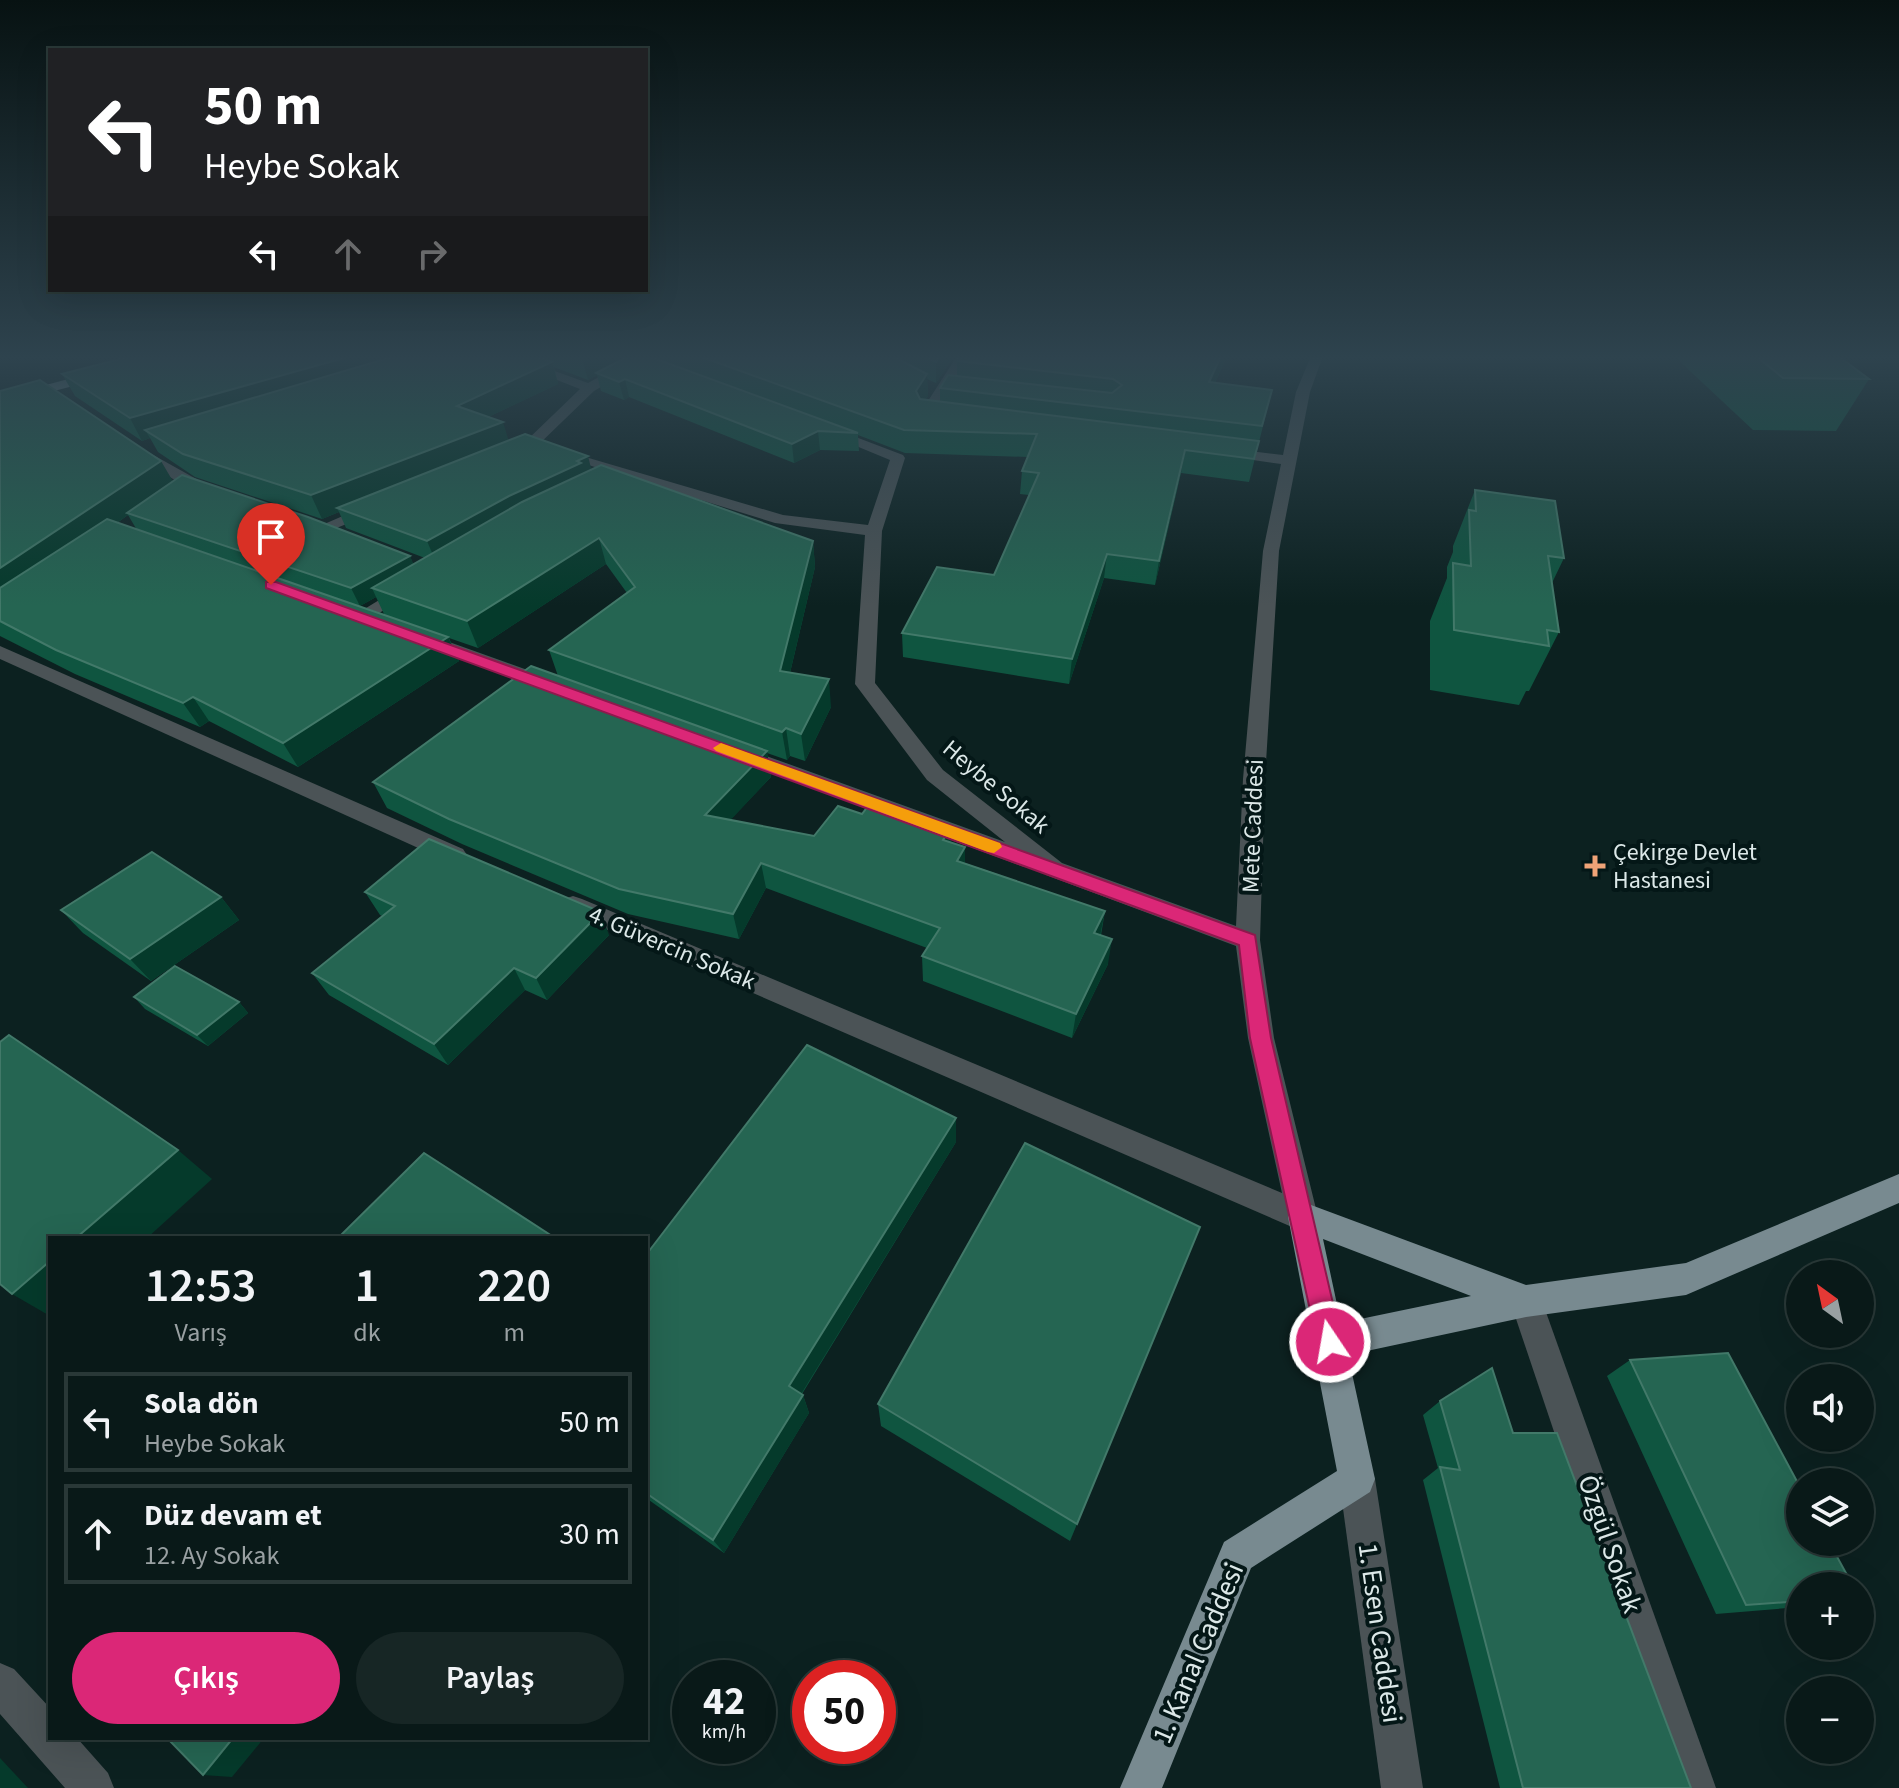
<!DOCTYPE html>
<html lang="tr">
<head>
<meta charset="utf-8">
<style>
  body { margin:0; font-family:"Source Sans 3",sans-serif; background:#172625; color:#f1f3f6; height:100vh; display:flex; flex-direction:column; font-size:30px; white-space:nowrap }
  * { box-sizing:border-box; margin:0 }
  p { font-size:26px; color:#99a0a2 }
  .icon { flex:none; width:44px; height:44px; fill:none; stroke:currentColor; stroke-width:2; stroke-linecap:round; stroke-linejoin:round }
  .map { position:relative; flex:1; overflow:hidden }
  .details { position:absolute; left:48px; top:1236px; width:600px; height:504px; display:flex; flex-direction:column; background:#091918; border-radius:0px; box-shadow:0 8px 32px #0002,0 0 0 2px #293837 }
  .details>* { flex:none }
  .top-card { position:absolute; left:48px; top:48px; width:600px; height:244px; border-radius:0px; box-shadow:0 8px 32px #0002,0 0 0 2px #293837; background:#202124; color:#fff; overflow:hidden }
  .needle { width:52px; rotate:327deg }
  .controls { position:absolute; left:1786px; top:1260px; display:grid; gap:16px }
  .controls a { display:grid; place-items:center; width:88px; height:88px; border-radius:50%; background:#091918; box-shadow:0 8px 32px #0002,0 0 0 2px #293837; font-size:40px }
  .speed { position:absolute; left:672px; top:1660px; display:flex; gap:16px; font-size:40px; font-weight:700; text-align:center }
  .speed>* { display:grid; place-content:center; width:104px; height:104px; border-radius:50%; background:#091918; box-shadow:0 8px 32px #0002,0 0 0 2px #293837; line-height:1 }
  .speed small { font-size:20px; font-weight:400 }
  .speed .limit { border:12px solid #d22; background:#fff; color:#111 }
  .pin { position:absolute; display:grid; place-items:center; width:68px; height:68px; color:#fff; margin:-82px -34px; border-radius:50% 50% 50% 0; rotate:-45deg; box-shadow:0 0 8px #0007 }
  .pin .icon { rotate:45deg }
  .me { position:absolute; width:88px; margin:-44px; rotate:348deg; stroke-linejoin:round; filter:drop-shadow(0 0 6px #0008) }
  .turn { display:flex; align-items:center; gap:28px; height:168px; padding:0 24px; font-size:36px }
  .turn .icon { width:104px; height:104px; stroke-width:2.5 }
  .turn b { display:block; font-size:56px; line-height:68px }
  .lanes { display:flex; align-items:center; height:76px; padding:0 24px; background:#0003; justify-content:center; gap:40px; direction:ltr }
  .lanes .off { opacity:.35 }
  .eta { display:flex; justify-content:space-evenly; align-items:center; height:136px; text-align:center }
  .eta b { font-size:48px; font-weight:600; line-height:56px }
  .button { display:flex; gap:16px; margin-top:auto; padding:16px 24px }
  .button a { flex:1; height:92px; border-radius:48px; background:#db2777; color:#fff; font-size:32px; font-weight:600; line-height:92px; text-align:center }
  .button a+a { background:#172625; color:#f1f3f6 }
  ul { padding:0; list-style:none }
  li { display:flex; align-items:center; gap:24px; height:100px; margin:0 16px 12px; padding:0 8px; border:4px solid #293837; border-radius:0px }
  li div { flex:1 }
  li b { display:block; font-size:30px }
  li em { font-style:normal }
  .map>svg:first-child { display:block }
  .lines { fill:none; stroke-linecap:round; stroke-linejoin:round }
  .minor { fill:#4b5356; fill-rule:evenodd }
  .major { fill:#788a90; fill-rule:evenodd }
  .wall { fill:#0f5540; fill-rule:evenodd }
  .shaded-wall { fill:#053a2b }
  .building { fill:#256552; stroke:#427969; stroke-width:2 }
  .route { fill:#db2777; stroke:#8e194d; stroke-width:2 }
  .slow { fill:#f59e0b }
  .poi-dot { fill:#efa377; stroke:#041717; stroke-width:3 }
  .labels { text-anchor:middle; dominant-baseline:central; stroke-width:8; stroke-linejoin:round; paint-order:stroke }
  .street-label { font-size:24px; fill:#dce8e8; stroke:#041717 }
  .poi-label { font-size:24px; fill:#dce8e8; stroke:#041717; text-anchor:start }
  .near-street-label { font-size:28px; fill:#dce8e8; stroke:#041717 }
</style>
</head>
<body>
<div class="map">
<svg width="1899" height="1788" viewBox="0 0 1899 1788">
  <rect width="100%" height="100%" fill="#0c2120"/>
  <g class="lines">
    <g class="minor">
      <path d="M 496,356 L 513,356 L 588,383 L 623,364 L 635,367 L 594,391 L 535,448 L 511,457 L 504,453 L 525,442 L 580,389 Z"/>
      <path d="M 957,356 L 969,356 L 935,412 L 949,417 L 942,421 L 921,418 L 919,415 Z"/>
      <path d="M 1311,356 L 1323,356 L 1310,392 L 1279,551 L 1265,779 L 1260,940 L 1274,1038 L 1318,1217 L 1314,1227 L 1303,1232 L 1292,1227 L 564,911 L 561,905 L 564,899 L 573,896 L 582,899 L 1282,1193 L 1248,1038 L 1236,946 L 1046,875 L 1037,868 L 1024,867 L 733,759 L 729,754 L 733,749 L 747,749 L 1005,842 L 927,780 L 855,684 L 865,535 L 775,523 L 553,454 L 560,450 L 565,451 L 783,515 L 868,525 L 890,460 L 820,431 L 822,428 L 832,428 L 903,455 L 905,458 L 882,531 L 875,683 L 943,770 L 1062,863 L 1236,926 L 1243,779 L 1263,551 L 1281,464 L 1225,456 L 1218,452 L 1225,448 L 1283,455 L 1296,392 Z"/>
      <path d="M 139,447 L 216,490 L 208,495 L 184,486 L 134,454 L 132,451 Z"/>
      <path d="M 373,503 L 379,505 L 379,511 L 329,531 L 323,533 L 315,528 Z"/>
      <path d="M 407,583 L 413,584 L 416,588 L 413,592 L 368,620 L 362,621 L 353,616 Z"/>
      <path d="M 424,633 L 558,681 L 561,685 L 551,691 L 544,689 L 417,643 L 415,639 Z"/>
      <path d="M 0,646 L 463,849 L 467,855 L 463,861 L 455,863 L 447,861 L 0,659 Z"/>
      <path d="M 1526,1285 L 1537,1290 L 1542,1301 L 1716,1788 L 1674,1788 L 1510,1301 L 1515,1290 Z"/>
      <path d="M 1357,1461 L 1370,1466 L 1375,1479 L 1423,1788 L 1381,1788 L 1339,1479 L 1344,1466 Z"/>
      <path d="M 0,1663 L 14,1669 L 50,1708 L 50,1738 L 77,1738 L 108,1773 L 114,1788 L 65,1788 L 0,1714 Z"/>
    </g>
    <g class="major">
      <path d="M 99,371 L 106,375 L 104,378 L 0,405 L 0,397 Z"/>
      <path d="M 1899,1174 L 1899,1203 L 1686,1295 L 1526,1317 L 1348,1355 L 1375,1479 L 1370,1492 L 1251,1568 L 1162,1788 L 1120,1788 L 1224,1542 L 1337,1471 L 1288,1217 L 1292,1207 L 1303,1202 L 1526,1285 L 1686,1263 ZM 1323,1239 L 1471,1296 L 1341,1323 Z"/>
    </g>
  </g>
  <g class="wall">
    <path d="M 132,356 L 954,356 L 936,383 L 927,379 L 928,396 L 925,400 L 940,401 L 940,388 L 957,376 L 957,361 L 960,356 L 1227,356 L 1215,383 L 1272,390 L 1249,482 L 1181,473 L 1155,585 L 1104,578 L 1069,684 L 903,657 L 902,633 L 994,575 L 1029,495 L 1020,494 L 1022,471 L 1028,457 L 905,453 L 858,435 L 859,451 L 820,450 L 794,463 L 629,397 L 624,400 L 601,391 L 597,375 L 588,380 L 554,367 L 558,384 L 488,417 L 509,441 L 591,470 L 813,541 L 815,567 L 790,673 L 831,707 L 805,761 L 790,756 L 787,760 L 767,753 L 771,777 L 730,820 L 814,836 L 862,814 L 951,828 L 951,842 L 965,863 L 1105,911 L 1101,935 L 1108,964 L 1072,1038 L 923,981 L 922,956 L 927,948 L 766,888 L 739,939 L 628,914 L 462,844 L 387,808 L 373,782 L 558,676 L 549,650 L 627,593 L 606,564 L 478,648 L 449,638 L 459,661 L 298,767 L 209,721 L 200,727 L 75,674 L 0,636 L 0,391 L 173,482 L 410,556 L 413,564 L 425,558 L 346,528 L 339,512 L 322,519 L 195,477 L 158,452 L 150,438 L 142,441 L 75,396 L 62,374 ZM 128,515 L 137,530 L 117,523 ZM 376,597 L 384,614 L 360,606 Z"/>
    <path d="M 1674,356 L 1838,356 L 1869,379 L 1836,431 L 1753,430 Z"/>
    <path d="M 1475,490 L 1564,558 L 1552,583 L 1559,632 L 1529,691 L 1526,691 L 1519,705 L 1430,690 L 1430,621 L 1447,578 L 1447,567 L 1453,552 L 1453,546 Z"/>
    <path d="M 365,892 L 609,935 L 547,1000 L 525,990 L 448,1065 L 329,995 L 312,973 L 382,916 L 380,915 Z"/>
    <path d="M 221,897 L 239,920 L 151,981 L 83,933 L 61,910 Z"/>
    <path d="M 134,997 L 239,1002 L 248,1013 L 208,1046 L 145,1009 Z"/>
    <path d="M 956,1142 L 802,1394 L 803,1395 L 809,1413 L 724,1553 L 646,1498 L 646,1255 Z"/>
    <path d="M 1200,1227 L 1070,1541 L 881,1426 L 878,1404 Z"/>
    <path d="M 1630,1360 L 1800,1586 L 1800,1607 L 1716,1614 L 1607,1376 Z"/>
    <path d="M 1440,1401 L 1513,1433 L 1691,1788 L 1500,1788 L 1423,1480 L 1438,1468 L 1423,1415 Z"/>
  </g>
  <g class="shaded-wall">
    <path d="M 351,356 L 432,356 L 145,430 L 150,438 L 142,441 L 130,418 Z"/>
    <path d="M 587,356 L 632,356 L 596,373 L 597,375 L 588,380 L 582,358 Z"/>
    <path d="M 940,356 L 954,356 L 936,383 L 936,362 Z"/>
    <path d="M 1221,356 L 1227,356 L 1205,404 L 1209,382 Z"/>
    <path d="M 552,362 L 558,384 L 465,428 L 457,406 Z"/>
    <path d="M 927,374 L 928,396 L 916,413 L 916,391 Z"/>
    <path d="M 625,379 L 629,397 L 624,400 L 619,382 Z"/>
    <path d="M 503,422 L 510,445 L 337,508 L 339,512 L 322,519 L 311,495 Z"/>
    <path d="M 818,431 L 820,450 L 794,463 L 792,444 Z"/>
    <path d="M 1185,450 L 1181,473 L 1155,585 L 1159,561 Z"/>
    <path d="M 588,456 L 593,476 L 436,562 L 427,541 L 509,496 Z"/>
    <path d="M 161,461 L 174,483 L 127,513 L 128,515 L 0,604 L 0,568 Z"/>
    <path d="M 599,538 L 606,564 L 478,648 L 467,621 Z"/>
    <path d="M 813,541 L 815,567 L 784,698 L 780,671 Z"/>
    <path d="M 1107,554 L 1104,578 L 1069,684 L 1072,659 Z"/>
    <path d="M 410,556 L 417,573 L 372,588 L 376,597 L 360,606 L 351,588 Z"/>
    <path d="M 448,637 L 459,661 L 298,767 L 283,743 Z"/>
    <path d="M 829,679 L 831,707 L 805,761 L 801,734 Z"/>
    <path d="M 193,697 L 209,721 L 200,727 L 183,703 Z"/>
    <path d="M 786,728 L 790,756 L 787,760 L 782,732 Z"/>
    <path d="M 767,751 L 771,777 L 711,841 L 705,815 Z"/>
    <path d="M 951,828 L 951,854 L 943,840 Z"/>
    <path d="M 965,847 L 965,872 L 957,861 Z"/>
    <path d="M 761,863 L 766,888 L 739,939 L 733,914 Z"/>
    <path d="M 221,897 L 239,920 L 151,981 L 130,959 Z"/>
    <path d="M 1105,911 L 1100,936 L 1094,933 Z"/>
    <path d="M 601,912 L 609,935 L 547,1000 L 536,978 Z"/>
    <path d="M 1112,939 L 1108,964 L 1072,1038 L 1076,1014 Z"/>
    <path d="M 514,968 L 525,990 L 448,1065 L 434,1044 Z"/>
    <path d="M 239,1002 L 248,1013 L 208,1046 L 197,1035 Z"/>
    <path d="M 956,1118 L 956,1142 L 795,1404 L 789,1386 Z"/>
    <path d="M 178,1150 L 212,1179 L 147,1238 L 76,1238 Z"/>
    <path d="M 50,1261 L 50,1316 L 12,1294 Z"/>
    <path d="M 803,1395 L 809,1413 L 724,1553 L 713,1540 Z"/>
    <path d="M 233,1738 L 264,1738 L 232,1777 L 203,1775 Z"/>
    <path d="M 0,1758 L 28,1788 L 0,1788 Z"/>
  </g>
  <g class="building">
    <path d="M 132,356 L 351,356 L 130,418 L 62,374 Z"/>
    <path d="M 395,356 L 535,356 L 552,362 L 457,406 L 503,422 L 311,495 L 183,454 L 145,430 Z"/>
    <path d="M 629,356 L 648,356 L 858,433 L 818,431 L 792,444 L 625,379 L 619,382 L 596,373 Z"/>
    <path d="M 699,356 L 892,356 L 927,374 L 916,391 L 920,399 L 1259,441 L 1254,459 L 1185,450 L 1159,561 L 1107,554 L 1072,659 L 902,633 L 937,567 L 994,575 L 1039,473 L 1022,471 L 1037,434 L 904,430 Z"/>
    <path d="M 924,356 L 940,356 L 936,362 Z"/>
    <path d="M 960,356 L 1221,356 L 1209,382 L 1272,390 L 1262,426 L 940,388 L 948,375 L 1112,393 L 1122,385 L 1113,379 L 957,361 Z"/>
    <path d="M 1756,356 L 1838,356 L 1869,379 L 1783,378 Z"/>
    <path d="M 40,380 L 161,461 L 0,568 L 0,391 Z"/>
    <path d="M 525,434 L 588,456 L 577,461 L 581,463 L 509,496 L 427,541 L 337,508 Z"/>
    <path d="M 601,465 L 813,541 L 780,671 L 829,679 L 801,734 L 786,728 L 782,732 L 549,650 L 635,587 L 599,538 L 467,621 L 372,588 L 522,502 Z"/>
    <path d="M 182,475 L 308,517 L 410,556 L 351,588 L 127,513 Z"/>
    <path d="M 1475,490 L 1555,501 L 1564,558 L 1548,556 L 1559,632 L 1547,630 L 1549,646 L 1454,630 L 1453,563 L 1471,566 L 1469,510 L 1476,511 Z"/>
    <path d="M 107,519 L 448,637 L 283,743 L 193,697 L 183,703 L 56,650 L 0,621 L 0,588 Z"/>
    <path d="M 531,666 L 767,751 L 705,815 L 814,836 L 838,806 L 862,814 L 871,802 L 951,828 L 943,840 L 965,847 L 957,861 L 1105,911 L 1094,933 L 1112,939 L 1076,1014 L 922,956 L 940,928 L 761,863 L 733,914 L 619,889 L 449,819 L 373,782 Z"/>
    <path d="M 429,839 L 601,912 L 536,978 L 514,968 L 434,1044 L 312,973 L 395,906 L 365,892 Z"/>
    <path d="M 152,852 L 221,897 L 130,959 L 61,910 Z"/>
    <path d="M 175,966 L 239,1002 L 197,1035 L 134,997 Z"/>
    <path d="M 9,1035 L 178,1150 L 76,1238 L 50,1238 L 50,1261 L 12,1294 L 0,1284 L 0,1042 Z"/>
    <path d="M 807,1045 L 956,1118 L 789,1386 L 803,1395 L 713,1540 L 646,1493 L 646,1255 Z"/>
    <path d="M 1025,1143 L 1200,1227 L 1077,1524 L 878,1404 Z"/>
    <path d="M 424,1153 L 555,1238 L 338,1238 Z"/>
    <path d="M 1728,1353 L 1800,1487 L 1800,1542 L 1829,1542 L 1853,1586 L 1800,1586 L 1800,1601 L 1746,1605 L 1630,1360 Z"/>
    <path d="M 1492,1368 L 1513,1433 L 1557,1433 L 1691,1788 L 1523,1788 L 1440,1467 L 1460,1470 L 1440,1401 Z"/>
    <path d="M 167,1738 L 233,1738 L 203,1775 Z"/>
  </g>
  <linearGradient id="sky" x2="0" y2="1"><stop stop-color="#071212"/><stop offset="0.59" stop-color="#2e434e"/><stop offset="1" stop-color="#2e434e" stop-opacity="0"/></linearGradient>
  <rect width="1899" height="606" fill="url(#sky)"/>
  <path class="route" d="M 266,582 L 276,582 L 1255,935 L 1271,1038 L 1342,1342 L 1339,1351 L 1330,1355 L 1321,1351 L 1317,1342 L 1250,1038 L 1239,945 L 266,588 Z"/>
  <path class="slow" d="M 721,743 L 1000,843 L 1002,847 L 994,853 L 988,852 L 716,751 L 713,748 Z"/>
  <path class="poi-dot" d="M1591 854h8v8h8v8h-8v8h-8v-8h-8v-8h8z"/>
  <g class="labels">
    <g class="street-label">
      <text transform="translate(996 787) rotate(40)">Heybe Sokak</text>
      <text transform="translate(1253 826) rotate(-88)">Mete Caddesi</text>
      <text transform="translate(672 948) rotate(23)">4. Güvercin Sokak</text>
    </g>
    <g class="poi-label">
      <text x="1613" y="852">Çekirge Devlet<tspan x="1613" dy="28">Hastanesi</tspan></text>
    </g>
    <g class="near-street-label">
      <text transform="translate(1610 1544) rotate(71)">Özgül Sokak</text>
      <text transform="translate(1380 1633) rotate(82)">1. Esen Caddesi</text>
      <text transform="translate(1198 1653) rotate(-67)">1. Kanal Caddesi</text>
    </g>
  </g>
</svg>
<div class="controls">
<a><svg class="needle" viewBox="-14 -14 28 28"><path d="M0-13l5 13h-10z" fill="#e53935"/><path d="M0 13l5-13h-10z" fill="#99a0a2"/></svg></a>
<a><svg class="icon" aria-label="sound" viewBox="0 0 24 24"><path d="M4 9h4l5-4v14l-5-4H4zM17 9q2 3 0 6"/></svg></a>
<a><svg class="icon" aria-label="layers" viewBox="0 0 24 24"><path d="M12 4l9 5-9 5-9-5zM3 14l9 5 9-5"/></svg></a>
<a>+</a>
<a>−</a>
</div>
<div class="speed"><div>42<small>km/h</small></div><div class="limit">50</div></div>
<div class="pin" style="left:271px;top:585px;background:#d93025"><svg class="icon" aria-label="arrive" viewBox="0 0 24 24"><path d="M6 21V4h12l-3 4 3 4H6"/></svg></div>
<svg class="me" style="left:1330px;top:1342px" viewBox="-20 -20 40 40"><circle r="17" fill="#db2777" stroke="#fff" stroke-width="3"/><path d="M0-11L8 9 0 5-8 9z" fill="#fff"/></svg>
<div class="top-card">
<div class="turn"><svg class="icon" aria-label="left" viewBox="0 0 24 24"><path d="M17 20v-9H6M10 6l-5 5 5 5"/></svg><div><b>50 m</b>Heybe Sokak</div></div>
<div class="lanes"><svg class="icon" aria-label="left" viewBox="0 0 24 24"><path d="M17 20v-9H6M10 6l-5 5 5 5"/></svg><svg class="icon off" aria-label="ahead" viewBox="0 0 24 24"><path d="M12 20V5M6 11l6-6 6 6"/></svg><svg class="icon off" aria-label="right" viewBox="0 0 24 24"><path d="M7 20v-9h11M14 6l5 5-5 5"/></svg></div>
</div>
<section class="details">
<div class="eta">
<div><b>12:53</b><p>Varış</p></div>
<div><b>1</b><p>dk</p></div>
<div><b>220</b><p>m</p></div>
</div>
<ul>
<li><svg class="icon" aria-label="left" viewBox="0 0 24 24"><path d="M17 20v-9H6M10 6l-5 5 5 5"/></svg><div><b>Sola dön</b><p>Heybe Sokak</p></div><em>50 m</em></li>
<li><svg class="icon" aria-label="ahead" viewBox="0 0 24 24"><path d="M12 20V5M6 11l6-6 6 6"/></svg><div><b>Düz devam et</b><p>12. Ay Sokak</p></div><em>30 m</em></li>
</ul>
<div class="button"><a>Çıkış</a><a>Paylaş</a></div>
</section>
</div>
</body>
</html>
